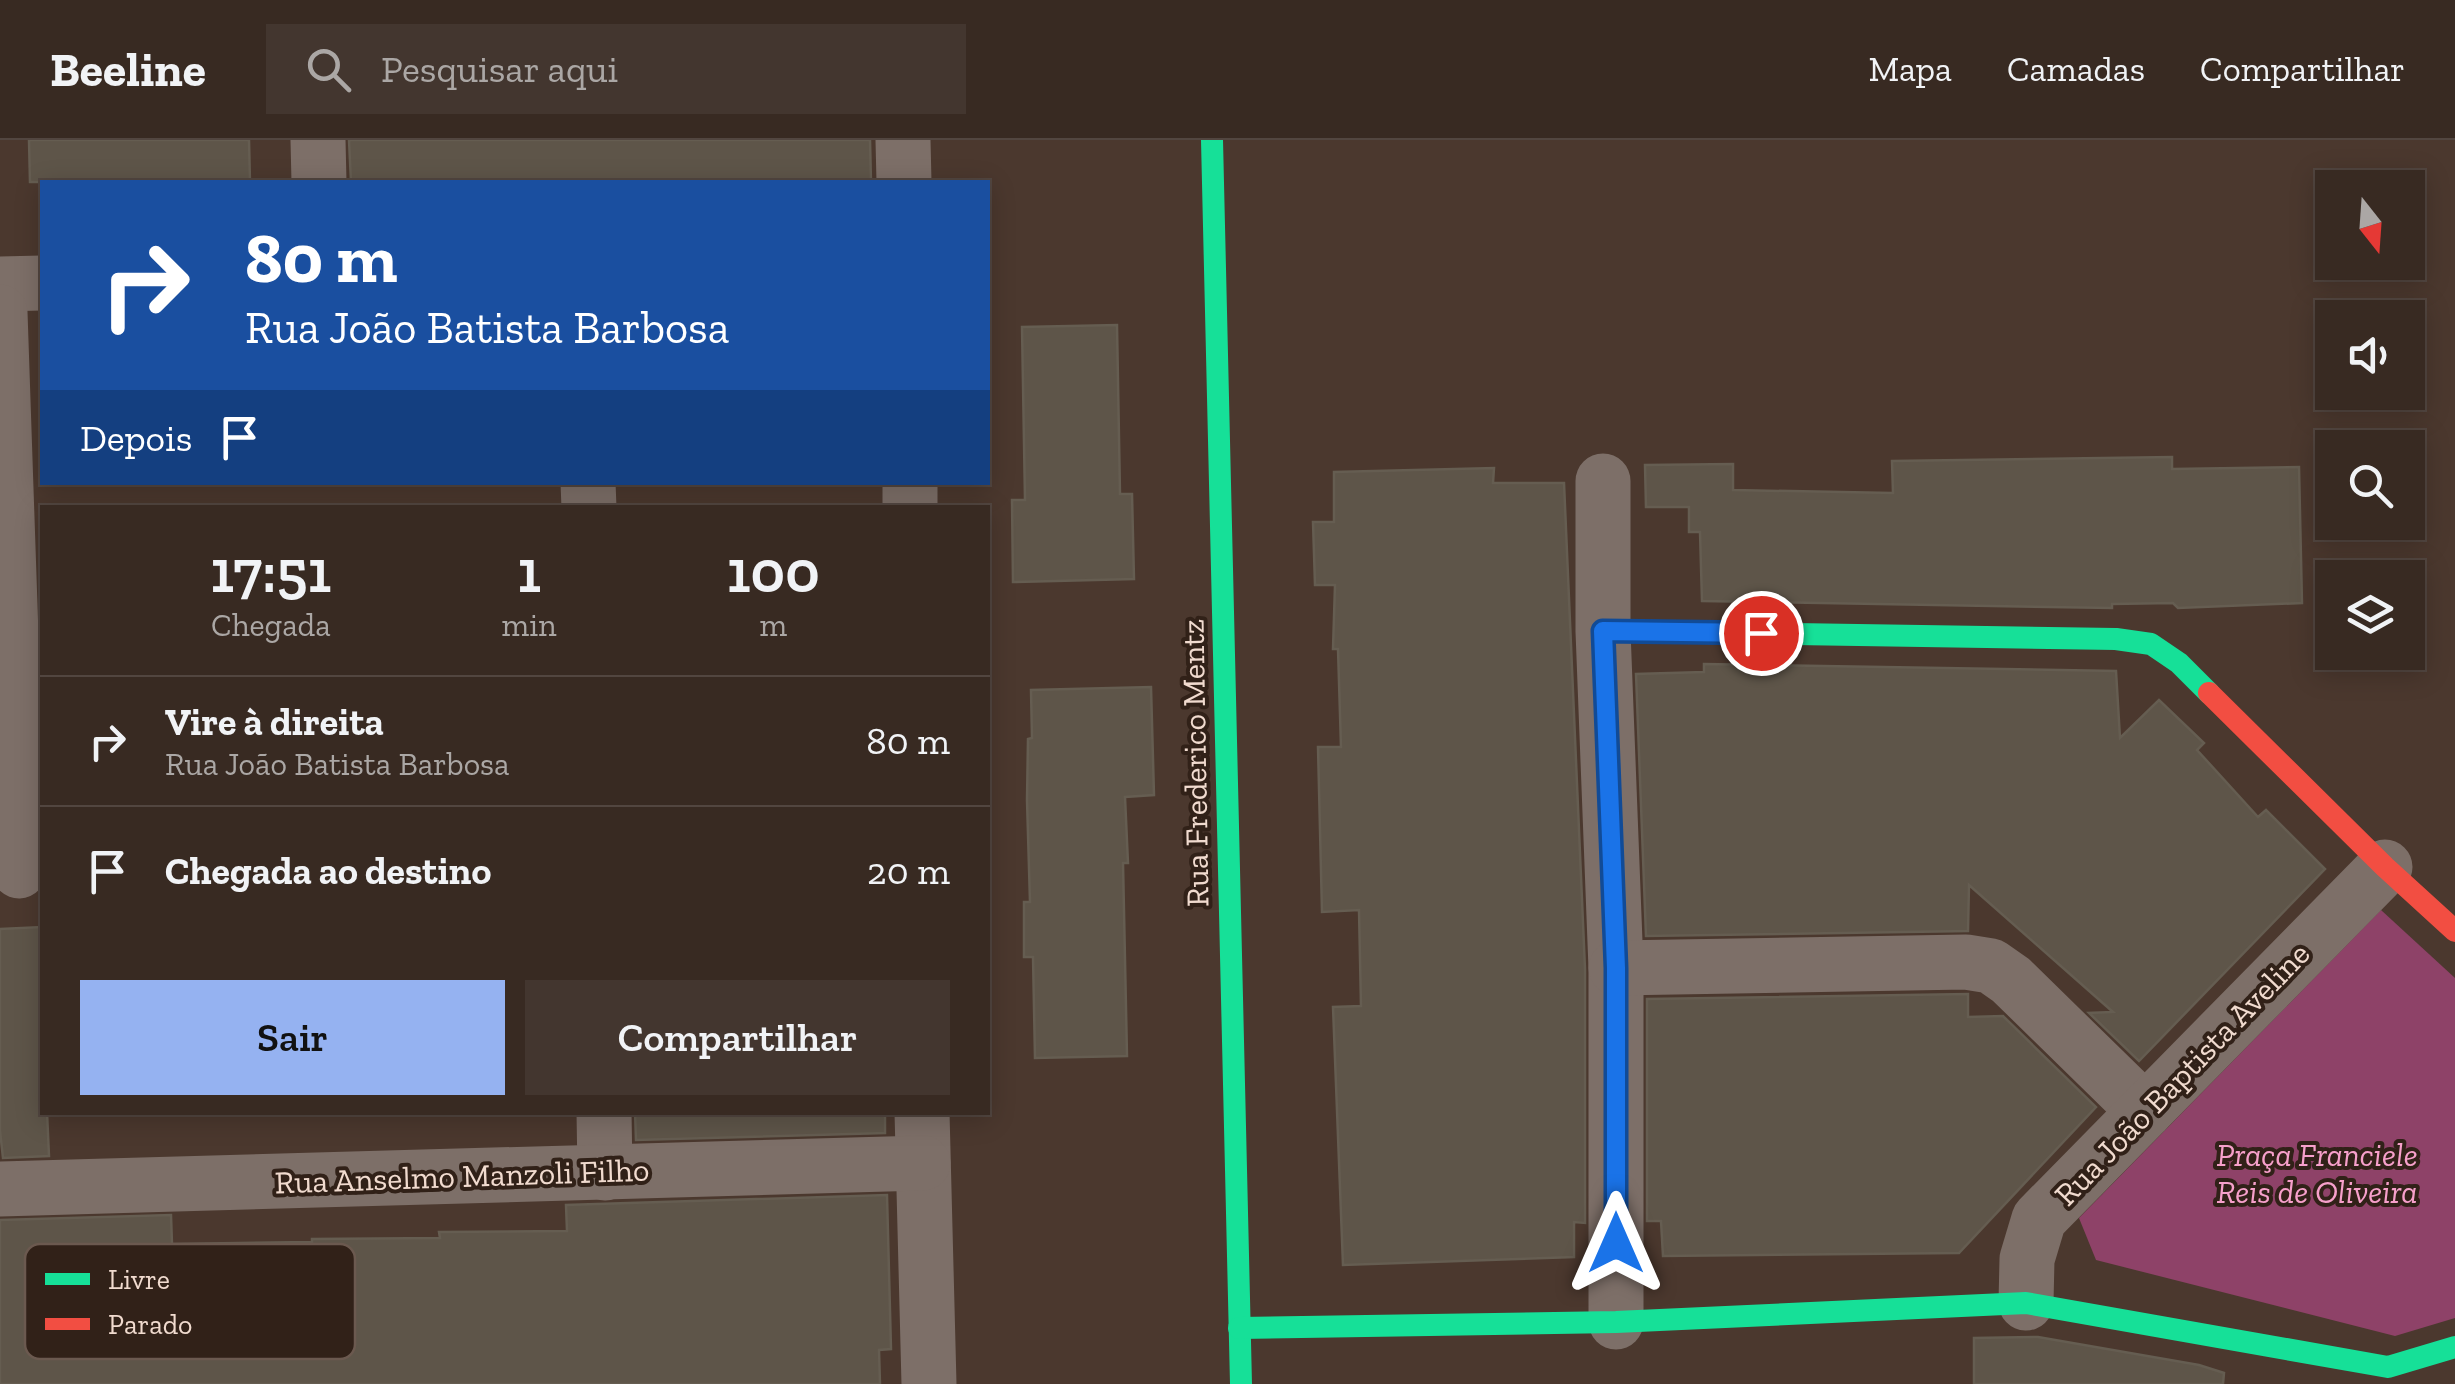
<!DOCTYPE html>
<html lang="pt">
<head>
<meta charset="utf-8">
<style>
  body { margin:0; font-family:"Zilla Slab",serif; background:#43362f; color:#f1f3f6; height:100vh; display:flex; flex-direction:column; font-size:38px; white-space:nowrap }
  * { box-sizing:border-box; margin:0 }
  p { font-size:32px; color:#aba7a5 }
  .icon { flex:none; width:55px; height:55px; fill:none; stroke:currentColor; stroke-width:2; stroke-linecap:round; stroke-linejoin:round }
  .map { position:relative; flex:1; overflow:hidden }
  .side { position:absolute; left:40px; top:365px; width:950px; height:610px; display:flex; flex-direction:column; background:#382a22; border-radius:0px; box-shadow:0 5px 25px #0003,0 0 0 2px #524640 }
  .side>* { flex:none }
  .hud { position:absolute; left:40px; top:40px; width:950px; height:305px; border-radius:0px; box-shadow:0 5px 25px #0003,0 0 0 2px #524640; background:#1a4fa0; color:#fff; overflow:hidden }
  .needle { width:65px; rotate:163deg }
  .buttons { position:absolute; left:2315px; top:30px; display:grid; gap:20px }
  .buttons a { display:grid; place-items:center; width:110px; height:110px; border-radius:0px; background:#382a22; box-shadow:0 5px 25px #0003,0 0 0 2px #524640; font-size:50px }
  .pin { position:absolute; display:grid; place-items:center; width:85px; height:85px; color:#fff; margin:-42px; border:5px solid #fff; border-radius:50%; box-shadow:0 2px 10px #0007 }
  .me { position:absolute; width:110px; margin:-55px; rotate:0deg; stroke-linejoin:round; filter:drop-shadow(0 0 8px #0008) }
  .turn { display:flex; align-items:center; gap:35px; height:210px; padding:0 40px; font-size:45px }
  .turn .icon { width:130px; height:130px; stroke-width:2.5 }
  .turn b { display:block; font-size:70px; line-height:85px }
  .then { display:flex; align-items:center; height:95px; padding:0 40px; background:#0003; gap:20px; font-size:38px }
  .eta { display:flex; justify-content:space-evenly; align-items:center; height:170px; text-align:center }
  .eta b { font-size:60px; font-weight:600; line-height:70px }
  .cta { display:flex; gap:20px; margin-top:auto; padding:20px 40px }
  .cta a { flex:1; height:115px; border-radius:0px; background:#95b2f1; color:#111; font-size:40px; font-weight:600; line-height:115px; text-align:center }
  .cta a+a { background:#43362f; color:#f1f3f6 }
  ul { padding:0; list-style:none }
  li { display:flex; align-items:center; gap:30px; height:130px; padding:0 40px; border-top:2px solid #524640 }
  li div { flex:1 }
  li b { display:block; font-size:38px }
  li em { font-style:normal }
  header { display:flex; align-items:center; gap:60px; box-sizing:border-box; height:140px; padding:0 50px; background:#382a22; border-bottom:2px solid #524640 }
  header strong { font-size:48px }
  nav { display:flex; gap:55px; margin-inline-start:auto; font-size:35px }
  .search { width:700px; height:90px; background:#43362f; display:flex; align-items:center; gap:25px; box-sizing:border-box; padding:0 35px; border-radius:0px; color:#aba7a5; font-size:38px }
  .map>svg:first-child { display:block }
  .green { fill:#8e4268 }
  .building { fill:#5e5549; stroke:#655d51; stroke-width:2.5 }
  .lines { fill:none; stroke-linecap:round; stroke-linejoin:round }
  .street { stroke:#7d6f68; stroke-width:55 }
  .fast { stroke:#16e098; stroke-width:22 }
  .jam { stroke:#f24e42; stroke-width:22 }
  .route-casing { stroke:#114b97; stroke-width:25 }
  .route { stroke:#1a73e8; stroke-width:18 }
  .labels { text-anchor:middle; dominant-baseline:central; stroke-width:8; stroke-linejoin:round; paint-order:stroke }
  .street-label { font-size:32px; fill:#f1dbcf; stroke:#312118 }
  .park-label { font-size:32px; font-style:italic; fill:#f7a0cb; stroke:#312118 }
  .key { fill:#312118; stroke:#6b594f; stroke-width:2.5 }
  .key-label { font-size:28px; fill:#f1dbcf }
</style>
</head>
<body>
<header>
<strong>Beeline</strong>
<div class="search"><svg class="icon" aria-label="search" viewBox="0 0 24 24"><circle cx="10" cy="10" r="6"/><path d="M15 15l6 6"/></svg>Pesquisar aqui</div>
<nav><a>Mapa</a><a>Camadas</a><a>Compartilhar</a></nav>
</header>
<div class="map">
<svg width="2455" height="1244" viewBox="0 0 2455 1244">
  <rect width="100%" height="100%" fill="#4b382e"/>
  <path class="green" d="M 2381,770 L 2455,838 L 2455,1178 L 2395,1196 L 2096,1120 L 2079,1078 Z"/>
  <g class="building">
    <path d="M 29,0 L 249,0 L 250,42 L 30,42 Z"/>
    <path d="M 349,0 L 870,0 L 871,42 L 351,42 Z"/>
    <path d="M 1117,185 L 1120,354 L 1132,354 L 1134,439 L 1013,442 L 1012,360 L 1025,360 L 1022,187 Z"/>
    <path d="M 2172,317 L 2172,329 L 2299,327 L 2302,463 L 2178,468 L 2173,463 L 2112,464 L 2112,468 L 1702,461 L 1700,392 L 1689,392 L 1689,367 L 1646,367 L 1645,325 L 1733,324 L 1733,350 L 1893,353 L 1892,321 Z"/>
    <path d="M 1494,328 L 1493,343 L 1564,343 L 1585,829 L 1585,1083 L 1574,1082 L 1574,1117 L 1343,1125 L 1333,867 L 1361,866 L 1359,770 L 1322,772 L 1318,607 L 1341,607 L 1338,509 L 1333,509 L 1335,445 L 1315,445 L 1313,382 L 1334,382 L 1334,332 Z"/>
    <path d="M 1704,524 L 2116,531 L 2120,598 L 2159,560 L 2204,603 L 2197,610 L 2258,677 L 2266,670 L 2325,729 L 2139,921 L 2089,873 L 2113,872 L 1969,745 L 1968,791 L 1646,796 L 1636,534 L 1704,532 Z"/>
    <path d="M 1151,547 L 1154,655 L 1125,657 L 1128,723 L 1123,723 L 1127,916 L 1035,918 L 1033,817 L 1024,817 L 1024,762 L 1030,762 L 1027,660 L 1028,599 L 1032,598 L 1031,550 Z"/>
    <path d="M 42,787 L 42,972 L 47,972 L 49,1016 L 3,1018 L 0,991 L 0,789 Z"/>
    <path d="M 1968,854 L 1968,877 L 2003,876 L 2096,967 L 1959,1113 L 1663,1116 L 1661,1081 L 1647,1081 L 1647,859 Z"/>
    <path d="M 635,972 L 885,972 L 885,993 L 636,1000 Z"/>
    <path d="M 887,1055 L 891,1209 L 879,1210 L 880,1244 L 0,1244 L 0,1080 L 171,1075 L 172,1104 L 312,1102 L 312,1099 L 440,1098 L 439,1092 L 567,1091 L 566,1065 Z"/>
    <path d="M 2038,1197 L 2199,1225 L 2224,1233 L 2223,1244 L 1974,1244 L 1974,1198 Z"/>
  </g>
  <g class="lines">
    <g class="street">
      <path d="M 318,0 L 319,42"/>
      <path d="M 903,0 L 904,42"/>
      <path d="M 0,144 L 42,143"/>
      <path d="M 0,172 L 19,731"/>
      <path d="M 1603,341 L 1603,491 L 1616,828 L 1616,1182"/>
      <path d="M 588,342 L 589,368"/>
      <path d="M 910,342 L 910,368"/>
      <path d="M 1616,828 L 1966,822 L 1991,826 L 2011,840 L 2145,971"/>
      <path d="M 604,972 L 605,1033"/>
      <path d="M 922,972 L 929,1244"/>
      <path d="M 0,1049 L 923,1023"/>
      <path d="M 2026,1163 L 2027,1119 L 2039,1079 L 2385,727"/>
    </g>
    <g class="fast">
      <path d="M 1212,0 L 1241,1244"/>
      <path d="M 1603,491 L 2116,499 L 2151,504 L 2179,523 L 2209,553"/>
      <path d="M 1239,1188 L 1616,1182 L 2026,1163 L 2388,1227 L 2455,1207"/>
    </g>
    <path class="jam" d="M 2209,553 L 2385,727 L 2455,791"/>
  </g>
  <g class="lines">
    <defs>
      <path id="route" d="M 1616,1103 L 1616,828 L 1603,491 L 1761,493"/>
    </defs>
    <use href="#route" class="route-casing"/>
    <use href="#route" class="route"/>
  </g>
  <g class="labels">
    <g class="street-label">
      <text transform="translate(1195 623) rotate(-91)">Rua Frederico Mentz</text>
      <text transform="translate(2182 934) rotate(-46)">Rua João Baptista Aveline</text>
      <text transform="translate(462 1036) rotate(-2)">Rua Anselmo Manzoli Filho</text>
    </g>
    <g class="park-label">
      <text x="2317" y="1015">Praça Franciele<tspan x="2317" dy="37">Reis de Oliveira</tspan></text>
    </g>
  </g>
  <rect x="25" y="1104" width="330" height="115" rx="15" class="key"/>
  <rect x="45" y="1133" width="45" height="12" fill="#16e098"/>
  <rect x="45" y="1178" width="45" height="12" fill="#f24e42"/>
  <g class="key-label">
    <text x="108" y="1149">Livre</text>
    <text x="108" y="1194">Parado</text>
  </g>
</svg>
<div class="buttons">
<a><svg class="needle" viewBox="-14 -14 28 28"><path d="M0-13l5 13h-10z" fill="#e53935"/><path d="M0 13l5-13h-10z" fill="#aba7a5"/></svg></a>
<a><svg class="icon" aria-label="sound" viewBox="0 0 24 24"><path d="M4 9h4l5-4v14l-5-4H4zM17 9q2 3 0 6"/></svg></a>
<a><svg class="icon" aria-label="search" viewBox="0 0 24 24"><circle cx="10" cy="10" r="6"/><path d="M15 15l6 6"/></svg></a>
<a><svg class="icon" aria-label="layers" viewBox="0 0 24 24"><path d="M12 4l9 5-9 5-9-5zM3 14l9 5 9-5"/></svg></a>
</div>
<div class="pin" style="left:1761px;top:493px;background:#d93025"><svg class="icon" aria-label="arrive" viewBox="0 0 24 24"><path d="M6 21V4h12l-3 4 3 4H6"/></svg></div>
<svg class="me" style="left:1616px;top:1103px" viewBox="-20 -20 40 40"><path d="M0-17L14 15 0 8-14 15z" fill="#1a73e8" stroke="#fff" stroke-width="4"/></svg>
<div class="hud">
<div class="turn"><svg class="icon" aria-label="right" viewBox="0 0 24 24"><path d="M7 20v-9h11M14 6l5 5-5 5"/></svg><div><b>80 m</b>Rua João Batista Barbosa</div></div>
<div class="then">Depois<svg class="icon" aria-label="arrive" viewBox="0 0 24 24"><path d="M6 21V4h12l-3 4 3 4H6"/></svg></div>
</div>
<section class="side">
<div class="eta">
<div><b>17:51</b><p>Chegada</p></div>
<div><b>1</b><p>min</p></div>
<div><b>100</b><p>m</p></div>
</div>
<ul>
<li><svg class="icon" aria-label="right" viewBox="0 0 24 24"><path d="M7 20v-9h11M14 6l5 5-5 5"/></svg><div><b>Vire à direita</b><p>Rua João Batista Barbosa</p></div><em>80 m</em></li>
<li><svg class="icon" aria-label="arrive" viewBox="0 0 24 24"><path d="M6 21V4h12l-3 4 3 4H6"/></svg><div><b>Chegada ao destino</b></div><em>20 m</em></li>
</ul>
<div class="cta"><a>Sair</a><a>Compartilhar</a></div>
</section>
</div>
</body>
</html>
